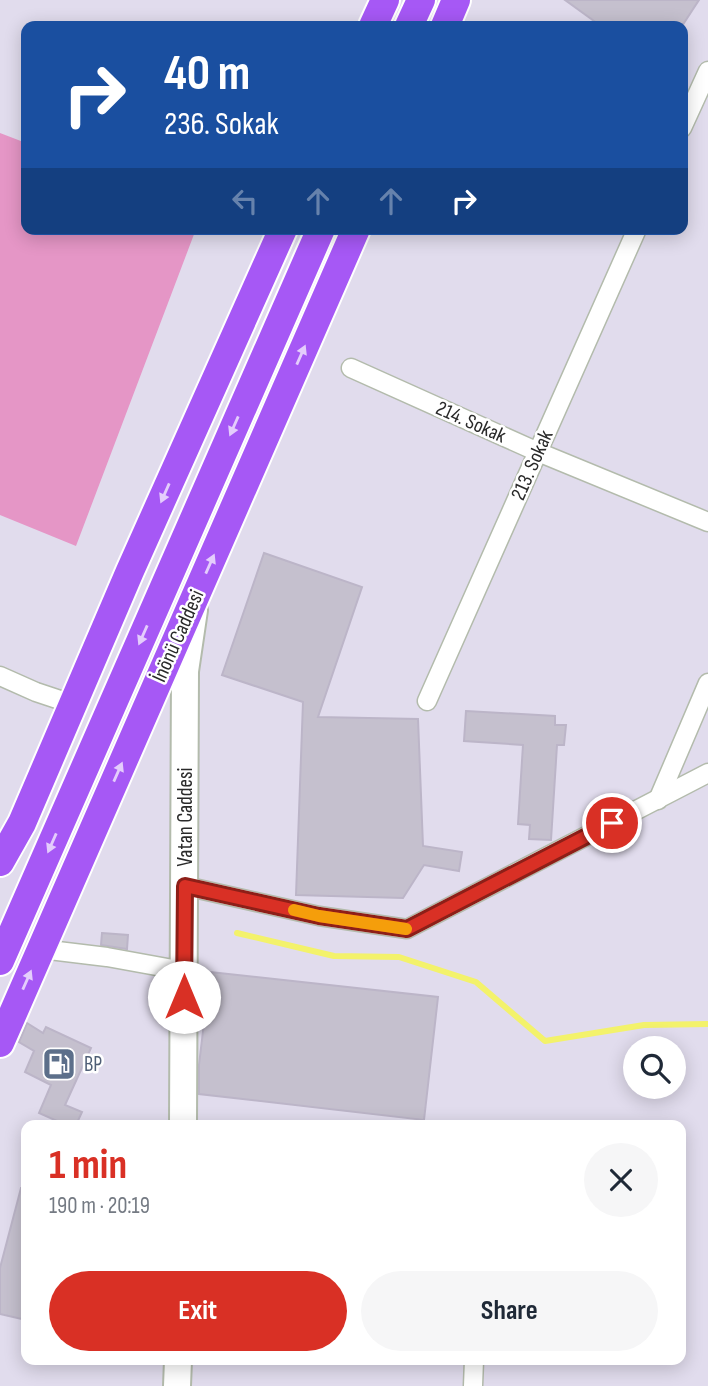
<!DOCTYPE html>
<html lang="en">
<head>
<meta charset="utf-8">
<style>
  body { margin:0; font-family:"Sofia Sans Condensed",sans-serif; background:#f6f6f7; color:#1f2937; height:100vh; display:flex; flex-direction:column; font-size:26px; white-space:nowrap }
  * { box-sizing:border-box; margin:0 }
  p { font-size:23px; color:#747a83 }
  .icon { flex:none; width:38px; height:38px; fill:none; stroke:currentColor; stroke-width:2; stroke-linecap:round; stroke-linejoin:round }
  .map { position:relative; flex:1; overflow:hidden }
  .side { position:absolute; left:21px; top:1120px; width:665px; height:245px; display:flex; flex-direction:column; background:#fff; border-radius:14px; box-shadow:0 4px 18px #0003 }
  .side>* { flex:none }
  .banner { position:absolute; left:21px; top:21px; width:667px; height:214px; border-radius:14px; box-shadow:0 4px 18px #0003; background:#1a4fa0; color:#fff; overflow:hidden }
  .tools { position:absolute; left:623px; top:1036px; display:grid; gap:14px }
  .tools a { display:grid; place-items:center; width:63px; height:63px; border-radius:50%; background:#fff; box-shadow:0 4px 18px #0003; font-size:35px }
  .pin { position:absolute; display:grid; place-items:center; width:60px; height:60px; color:#fff; margin:-30px; border:4px solid #fff; border-radius:50%; box-shadow:0 2px 7px #0007 }
  .me { position:absolute; width:77px; margin:-38px; rotate:0deg; stroke-linejoin:round; filter:drop-shadow(0 0 5px #0008) }
  .turn { display:flex; align-items:center; gap:24px; height:147px; padding:0 28px; font-size:32px }
  .turn .icon { width:91px; height:91px; stroke-width:2.5 }
  .turn b { display:block; font-size:49px; line-height:60px }
  .lanes { display:flex; align-items:center; height:66px; padding:0 28px; background:#0003; justify-content:center; gap:35px; direction:ltr }
  .lanes .off { opacity:.35 }
  .round { display:grid; place-items:center; flex:none; width:74px; height:74px; border-radius:37px; background:#f6f6f7 }
  .summary { display:flex; align-items:center; justify-content:space-between; height:119px; padding:0 28px }
  h1 { font-size:42px; font-weight:700; line-height:52px; color:#d93025 }
  .action { display:flex; gap:14px; margin-top:auto; padding:14px 28px }
  .action a { flex:1; height:80px; border-radius:42px; background:#d93025; color:#fff; font-size:28px; font-weight:700; line-height:80px; text-align:center }
  .action a+a { background:#f6f6f7; color:#1f2937 }
  .map>svg:first-child { display:block }
  .green { fill:#e596c6 }
  .lines { fill:none; stroke-linecap:round; stroke-linejoin:round }
  .stream { stroke:#f3f26b; stroke-width:6 }
  .building { fill:#c5c0ce; stroke:#bcb5c8; stroke-width:2 }
  .street-casing { stroke:#b3bbac; stroke-width:21 }
  .secondary-casing { stroke:#b3bbac; stroke-width:30 }
  .primary-casing { stroke:#fff; stroke-width:32 }
  .street { stroke:#fff; stroke-width:18 }
  .secondary { stroke:#fff; stroke-width:26 }
  .primary { stroke:#a658f5; stroke-width:28 }
  .oneway { fill:#e4cdfc }
  .route-casing { stroke:#8d1f18; stroke-width:18 }
  .route { stroke:#d93025; stroke-width:12 }
  .slow { stroke:#f59e0b; stroke-width:12 }
  .labels { text-anchor:middle; dominant-baseline:central; stroke-width:5; stroke-linejoin:round; paint-order:stroke }
  .street-label { font-size:21px; fill:#2a2a2a; stroke:#fff }
  .service-label { font-size:21px; fill:#4e5e75; stroke:#fff; text-anchor:start }
</style>
</head>
<body>
<div class="map">
<svg width="708" height="1386" viewBox="0 0 708 1386">
  <rect width="100%" height="100%" fill="#e1dced"/>
  <path class="green" d="M 0,133 L 26,143 L 26,229 L 196,229 L 76,546 L 0,515 Z"/>
  <g class="lines">
    <path class="stream" d="M 237,933 L 334,956 L 399,957 L 476,982 L 545,1041 L 644,1025 L 708,1024"/>
  </g>
  <g class="building">
    <path d="M 565,0 L 699,0 L 682,26 L 601,26 Z"/>
    <path d="M 264,553 L 362,587 L 318,717 L 418,719 L 423,846 L 462,852 L 459,871 L 424,865 L 403,898 L 296,895 L 303,702 L 222,675 Z"/>
    <path d="M 466,711 L 555,716 L 555,725 L 566,725 L 564,745 L 557,745 L 551,840 L 529,839 L 530,825 L 518,824 L 523,745 L 464,741 Z"/>
    <path d="M 102,933 L 128,935 L 127,949 L 101,945 Z"/>
    <path d="M 210,972 L 438,997 L 424,1120 L 199,1094 L 199,1065 Z"/>
    <path d="M 27,1023 L 43,1033 L 46,1027 L 91,1048 L 65,1105 L 82,1112 L 76,1125 L 66,1125 L 39,1113 L 51,1085 L 25,1072 L 34,1051 L 19,1042 Z"/>
    <path d="M 21,1188 L 26,1188 L 26,1320 L 0,1314 L 0,1268 Z"/>
  </g>
  <g class="lines">
    <defs>
      <g id="street">
        <path d="M 682,128 L 708,71"/>
        <path d="M 351,368 L 538,452 L 708,522"/>
        <path d="M 0,676 L 36,692 L 72,704"/>
        <path d="M 427,701 L 637,229"/>
        <path d="M 658,800 L 708,683"/>
        <path d="M 185,886 L 319,916 L 407,929 L 708,773"/>
        <path d="M 41,949 L 107,957 L 184,971"/>
        <path d="M 473,1386 L 474,1360"/>
      </g>
      <g id="secondary">
        <path d="M 183,1125 L 185,671 L 194,610"/>
        <path d="M 177,1386 L 178,1360"/>
      </g>
      <g id="primary">
        <path d="M 373,26 L 385,0"/>
        <path d="M 409,26 L 421,0"/>
        <path d="M 445,26 L 456,0"/>
        <path d="M 0,862 L 22,823 L 130,571 L 283,229"/>
        <path d="M 0,961 L 321,229"/>
        <path d="M 0,1043 L 356,229"/>
      </g>
    </defs>
    <use href="#street" class="street-casing"/>
    <use href="#secondary" class="secondary-casing"/>
    <use href="#primary" class="primary-casing"/>
    <use href="#street" class="street"/>
    <use href="#secondary" class="secondary"/>
    <use href="#primary" class="primary"/>
  </g>
  <defs><path id="oneway-solid" d="M-6-.8H1V-3.2L6.5 0L1 3.2V.8H-6Z" transform="scale(1.75)"/></defs>
  <g class="oneway">
    <use href="#oneway-solid" transform="translate(301 355) rotate(-66)"/>
    <use href="#oneway-solid" transform="translate(234 426) rotate(114)"/>
    <use href="#oneway-solid" transform="translate(165 493) rotate(114)"/>
    <use href="#oneway-solid" transform="translate(210 564) rotate(-66)"/>
    <use href="#oneway-solid" transform="translate(143 635) rotate(114)"/>
    <use href="#oneway-solid" transform="translate(118 772) rotate(-66)"/>
    <use href="#oneway-solid" transform="translate(52 843) rotate(114)"/>
    <use href="#oneway-solid" transform="translate(27 980) rotate(-66)"/>
  </g>
  <g class="lines">
    <defs>
      <path id="route" d="M 184,997 L 185,886 L 319,916 L 407,929 L 612,823"/>
    </defs>
    <use href="#route" class="route-casing"/>
    <use href="#route" class="route"/>
    <path class="slow" d="M 294,910 L 319,916 L 406,929"/>
  </g>
  <defs>
    <symbol id="fuel-square" viewBox="-11 -11 22 22"><rect x="-9" y="-9" width="18" height="18" rx="4" fill="#5c6f8a" stroke="#fff"/><path d="M-5.5-6h7V0h2V4h1.3V-2.5L3-4.5l.8-.8L6-3V5H2.5V1h-1V6h-7ZM-4.2-4.7v3.2H.2V-4.7Z" fill="#fff"/></symbol>
  </defs>
  <g fill-rule="evenodd">
    <use href="#fuel-square" x="40" y="1045" width="38" height="38"/>
  </g>
  <g class="labels">
    <g class="street-label">
      <text transform="translate(471 422) rotate(24)">214. Sokak</text>
      <text transform="translate(532 465) rotate(-66)">213. Sokak</text>
      <text transform="translate(178 636) rotate(-66)">İnönü Caddesi</text>
      <text transform="translate(185 817) rotate(-90)">Vatan Caddesi</text>
    </g>
    <g class="service-label">
      <text x="84" y="1064">BP</text>
    </g>
  </g>
</svg>
<div class="tools">
<a><svg class="icon" aria-label="search" viewBox="0 0 24 24"><circle cx="10" cy="10" r="6"/><path d="M15 15l6 6"/></svg></a>
</div>
<div class="pin" style="left:612px;top:823px;background:#d93025"><svg class="icon" aria-label="arrive" viewBox="0 0 24 24"><path d="M6 21V4h12l-3 4 3 4H6"/></svg></div>
<svg class="me" style="left:184px;top:997px" viewBox="-20 -20 40 40"><circle r="19" fill="#fff"/><path d="M0-13L10 11 0 6-10 11z" fill="#d93025"/></svg>
<div class="banner">
<div class="turn"><svg class="icon" aria-label="right" viewBox="0 0 24 24"><path d="M7 20v-9h11M14 6l5 5-5 5"/></svg><div><b>40 m</b>236. Sokak</div></div>
<div class="lanes"><svg class="icon off" aria-label="left" viewBox="0 0 24 24"><path d="M17 20v-9H6M10 6l-5 5 5 5"/></svg><svg class="icon off" aria-label="ahead" viewBox="0 0 24 24"><path d="M12 20V5M6 11l6-6 6 6"/></svg><svg class="icon off" aria-label="ahead" viewBox="0 0 24 24"><path d="M12 20V5M6 11l6-6 6 6"/></svg><svg class="icon" aria-label="right" viewBox="0 0 24 24"><path d="M7 20v-9h11M14 6l5 5-5 5"/></svg></div>
</div>
<section class="side">
<div class="summary"><div><h1>1 min</h1><p>190 m · 20:19</p></div><a class="round"><svg class="icon" aria-label="close" viewBox="0 0 24 24"><path d="M6 6l12 12M18 6L6 18"/></svg></a></div>
<div class="action"><a>Exit</a><a>Share</a></div>
</section>
</div>
</body>
</html>
